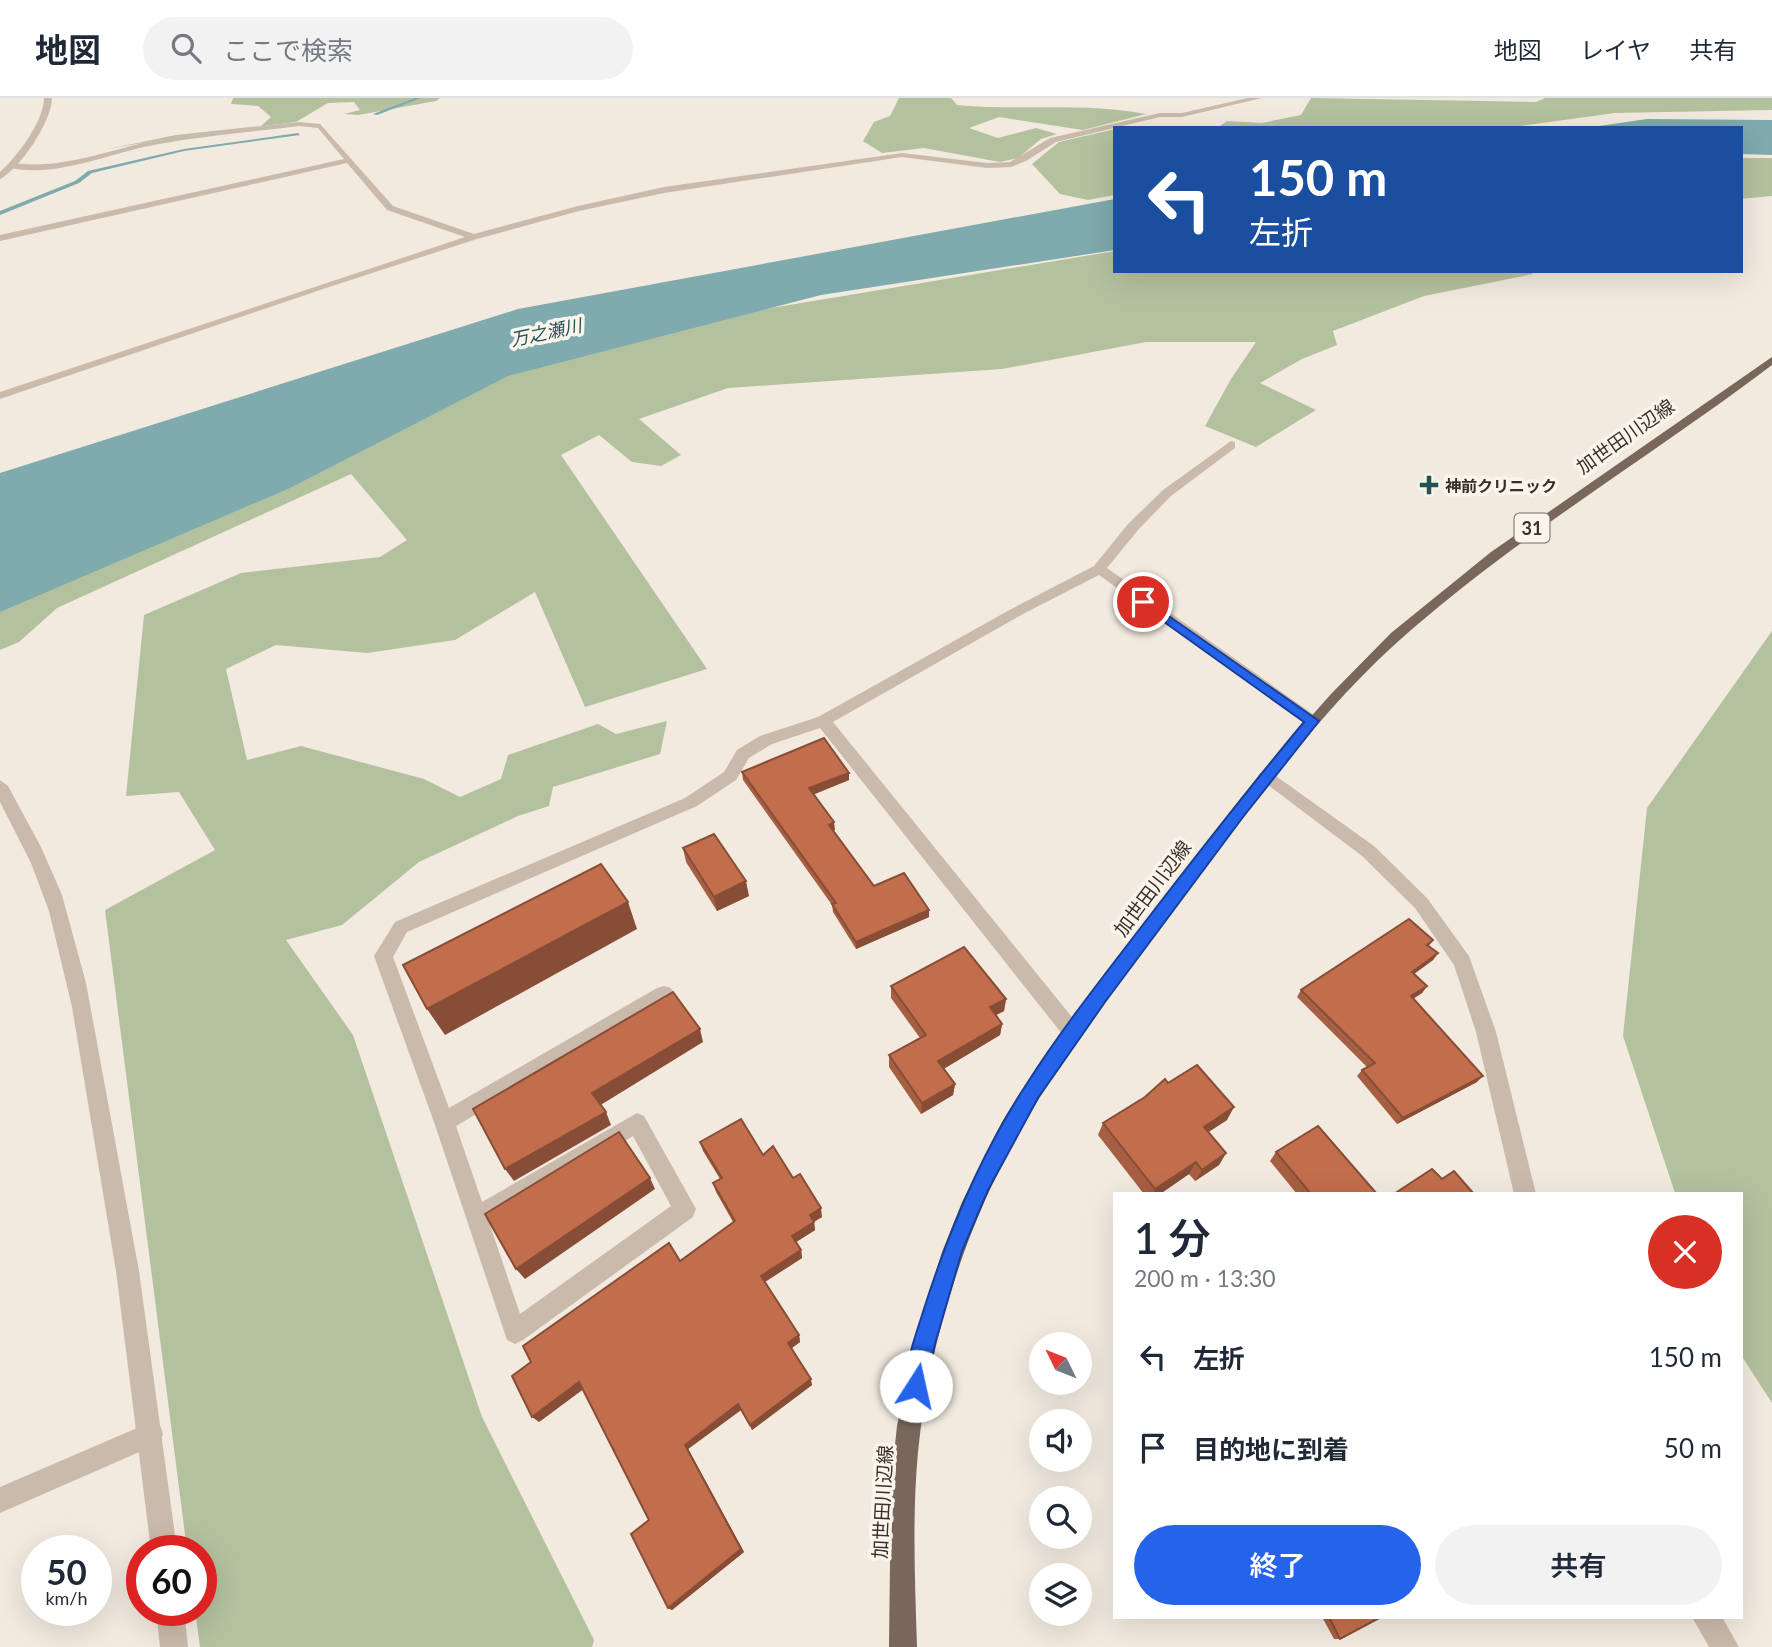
<!DOCTYPE html>
<html lang="ja">
<head>
<meta charset="utf-8">
<style>
  body { margin:0; font-family:Lato,"Noto Sans JP",sans-serif; background:#f2f2f3; color:#1f2937; height:100vh; display:flex; flex-direction:column; font-size:26px; white-space:nowrap }
  * { box-sizing:border-box; margin:0 }
  p { font-size:23px; color:#747a83 }
  .icon { flex:none; width:38px; height:38px; fill:none; stroke:currentColor; stroke-width:2; stroke-linecap:round; stroke-linejoin:round }
  .map { position:relative; flex:1; overflow:hidden }
  .side { position:absolute; left:1113px; top:1094px; width:630px; height:427px; display:flex; flex-direction:column; background:#fff; border-radius:0px; box-shadow:0 7px 28px #0002 }
  .side>* { flex:none }
  .guide { position:absolute; left:1113px; top:28px; width:630px; height:147px; border-radius:0px; box-shadow:0 7px 28px #0002; background:#1a4fa0; color:#fff; overflow:hidden }
  .needle { width:46px; rotate:313deg }
  .buttons { position:absolute; left:1029px; top:1234px; display:grid; gap:14px }
  .buttons a { display:grid; place-items:center; width:63px; height:63px; border-radius:50%; background:#fff; box-shadow:0 7px 28px #0002; font-size:35px }
  .speed { position:absolute; left:21px; top:1437px; display:flex; gap:14px; font-size:35px; font-weight:700; text-align:center }
  .speed>* { display:grid; place-content:center; width:91px; height:91px; border-radius:50%; background:#fff; box-shadow:0 7px 28px #0002; line-height:1 }
  .speed small { font-size:18px; font-weight:400 }
  .speed .limit { border:10px solid #d22; background:#fff; color:#111 }
  .pin { position:absolute; display:grid; place-items:center; width:60px; height:60px; color:#fff; margin:-30px; border:4px solid #fff; border-radius:50%; box-shadow:0 2px 7px #0007 }
  .me { position:absolute; width:77px; margin:-38px; rotate:10deg; stroke-linejoin:round; filter:drop-shadow(0 0 5px #0008) }
  .turn { display:flex; align-items:center; gap:24px; height:147px; padding:0 21px; font-size:32px }
  .turn .icon { width:91px; height:91px; stroke-width:2.5 }
  .turn b { display:block; font-size:49px; line-height:60px }
  .round { display:grid; place-items:center; flex:none; width:74px; height:74px; border-radius:37px; background:#f2f2f3 }
  .headline { display:flex; align-items:center; justify-content:space-between; height:119px; padding:0 21px }
  h1 { font-size:42px; font-weight:600; line-height:52px }
  .action { display:flex; gap:14px; margin-top:auto; padding:14px 21px }
  .action a { flex:1; height:80px; border-radius:42px; background:#2563eb; color:#fff; font-size:28px; font-weight:600; line-height:80px; text-align:center }
  .action a+a { background:#f2f2f3; color:#1f2937 }
  ul { padding:0; list-style:none }
  li { display:flex; align-items:center; gap:21px; height:91px; padding:0 21px }
  li div { flex:1 }
  li b { display:block; font-size:26px }
  li em { font-style:normal }
  header { display:flex; align-items:center; gap:42px; box-sizing:border-box; height:98px; padding:0 35px; background:#fff; border-bottom:2px solid #e0e1e3 }
  header strong { font-size:33px }
  nav { display:flex; gap:38px; margin-inline-start:auto; font-size:24px }
  .search { width:490px; height:63px; background:#f2f2f3; display:flex; align-items:center; gap:18px; box-sizing:border-box; padding:0 24px; border-radius:38px; color:#747a83; font-size:26px }
  .map>svg:first-child { display:block }
  .green { fill:#b4c19f }
  .water { fill:#7faaae }
  .lines { fill:none; stroke-linecap:round; stroke-linejoin:round }
  .stream { fill:#7faaae; fill-rule:evenodd }
  .minor { fill:#cabaab; fill-rule:evenodd }
  .tertiary { fill:#cabaab; fill-rule:evenodd }
  .primary { fill:#79675c; fill-rule:evenodd }
  .wall { fill:#a75f42 }
  .shaded-wall { fill:#884d36 }
  .building { fill:#c26e4d; stroke:#884d36; stroke-width:2 }
  .route { fill:#2563eb; stroke:#184099; stroke-width:2 }
  .poi-dot { fill:#215258; stroke:#faf4eb; stroke-width:2.5 }
  .labels { text-anchor:middle; dominant-baseline:central; stroke-width:7; stroke-linejoin:round; paint-order:stroke }
  .far-poi-label { font-size:16px; font-weight:bold; fill:#382f2a; stroke:#faf4eb; text-anchor:start }
  .far-water-label { font-size:18px; font-style:italic; fill:#215258; stroke:#faf4eb }
  .shield { fill:#faf4eb; stroke:#726a64; stroke-width:2 }
  .shield-label { font-size:18px; font-weight:bold; fill:#382f2a }
  .street-label { font-size:19px; fill:#382f2a; stroke:#faf4eb }
</style>
</head>
<body>
<header>
<strong>地図</strong>
<div class="search"><svg class="icon" aria-label="search" viewBox="0 0 24 24"><circle cx="10" cy="10" r="6"/><path d="M15 15l6 6"/></svg>ここで検索</div>
<nav><a>地図</a><a>レイヤ</a><a>共有</a></nav>
</header>
<div class="map">
<svg width="1772" height="1549" viewBox="0 0 1772 1549">
  <rect width="100%" height="100%" fill="#f2eadf"/>
  <g class="green">
    <path d="M 233,0 L 440,0 L 436,3 L 358,17 L 344,16 L 360,12 L 354,4 L 328,5 L 296,24 L 176,39 L 108,51 L 176,37 L 261,28 L 271,19 L 258,8 L 231,6 Z"/>
    <path d="M 899,0 L 951,0 L 957,7 C 1020,13 1084,4 1146,16 L 1083,32 L 999,19 L 969,30 L 998,40 L 1036,30 L 1057,36 L 1041,41 L 1018,60 L 1000,64 L 924,50 L 882,55 L 863,43 L 874,24 L 890,18 Z"/>
    <path d="M 1311,0 L 1536,4 L 1545,0 L 1772,0 L 1772,12 L 1615,15 L 1506,30 L 1217,30 L 1227,23 L 1262,25 L 1301,17 Z"/>
    <path d="M 1115,31 L 1115,97 L 1088,102 L 1060,96 L 1032,66 L 1059,44 Z"/>
    <path d="M 1741,60 L 1772,60 L 1772,98 L 1741,101 Z"/>
    <path d="M 1115,153 L 1115,173 L 1529,173 L 1533,176 L 1424,198 L 1333,233 L 1337,247 L 1302,261 L 1260,285 L 1316,312 L 1256,349 L 1205,328 L 1231,281 L 1256,244 L 1146,244 L 1002,271 L 728,290 L 639,321 L 681,357 L 661,368 L 632,364 L 599,337 L 561,357 L 707,571 L 585,609 L 535,494 L 455,542 L 367,555 L 276,547 L 226,571 L 247,662 L 301,648 L 424,681 L 460,699 L 501,681 L 508,657 L 598,626 L 616,636 L 667,623 L 660,656 L 553,689 L 549,708 L 518,718 L 419,764 L 342,827 L 286,842 L 353,937 L 482,1319 L 594,1542 L 592,1549 L 200,1549 L 195,1512 L 201,1512 L 201,1452 L 187,1452 L 105,812 L 215,752 L 179,694 L 126,698 L 144,517 L 241,475 L 380,459 L 407,442 L 351,376 L 57,510 L 19,544 L 0,552 L 0,450 L 505,254 Z"/>
    <path d="M 1772,533 L 1772,1305 L 1741,1257 L 1741,1096 L 1675,1095 L 1623,938 L 1647,710 Z"/>
  </g>
  <g class="water">
    <path d="M 1647,21 L 1772,22 L 1772,57 L 1741,56 L 1741,30 L 1585,30 Z"/>
    <path d="M 1115,101 L 1115,152 L 821,197 L 508,278 L 290,390 L 0,514 L 0,375 L 518,211 Z"/>
  </g>
  <g class="lines">
    <g class="stream">
      <path d="M 415,0 L 421,0 L 377,17 L 373,16 Z"/>
      <path d="M 298,35 L 300,37 L 184,53 L 92,75 L 79,85 L 0,117 L 0,113 L 75,83 L 88,73 L 184,51 Z"/>
    </g>
    <g class="minor">
      <path d="M 1248,0 L 1262,0 L 1182,19 L 1160,19 L 1056,44 L 1026,63 L 1011,69 L 987,70 L 902,59 L 664,95 L 579,113 L 477,141 L 326,190 L 0,301 L 0,294 L 465,139 L 387,112 L 347,65 L 0,143 L 0,137 L 344,61 L 318,30 L 299,28 C 252,34 205,38 159,46 C 111,54 59,80 10,70 L 13,65 C 60,72 110,52 155,42 C 202,33 251,30 299,24 L 320,26 L 393,108 L 474,136 L 578,108 L 664,89 L 902,55 L 987,65 L 1010,64 L 1050,40 L 1160,15 L 1182,15 Z"/>
      <path d="M 1231,343 L 1235,344 L 1235,350 L 1171,398 L 1138,432 L 1107,470 L 1317,619 L 1320,623 L 1317,627 L 1307,627 L 1099,477 L 1023,516 L 833,624 L 1080,929 L 1083,935 L 1080,941 L 1073,944 L 1066,941 L 820,630 L 772,646 L 749,660 L 736,682 L 697,708 L 407,834 L 393,859 L 449,1010 L 657,890 L 664,888 L 671,890 L 674,896 L 671,902 L 456,1028 L 482,1104 L 637,1015 L 644,1018 L 696,1111 L 693,1119 L 523,1242 L 515,1246 L 507,1242 L 434,1024 L 374,858 L 395,824 L 685,700 L 724,674 L 737,652 L 760,638 L 818,619 L 1013,510 L 1094,468 L 1128,426 L 1163,392 ZM 633,1038 L 671,1108 L 520,1216 L 489,1124 Z"/>
      <path d="M 1266,671 L 1374,748 L 1427,800 L 1469,858 L 1496,934 L 1536,1096 L 1514,1096 L 1476,934 L 1454,867 L 1415,810 L 1362,758 L 1260,681 L 1258,677 Z"/>
      <path d="M 151,1324 L 160,1327 L 163,1336 L 160,1345 L 0,1415 L 0,1389 Z"/>
      <path d="M 1692,1519 L 1722,1519 L 1739,1549 L 1709,1549 Z"/>
    </g>
    <g class="tertiary">
      <path d="M 44,0 L 52,0 C 52,23 20,71 0,81 L 0,74 C 17,59 44,23 44,0 Z"/>
      <path d="M 0,682 L 8,688 L 41,749 L 62,797 L 86,885 L 139,1173 L 177,1452 L 151,1452 L 116,1173 L 72,909 L 49,813 L 31,765 L 0,704 Z"/>
      <path d="M 156,1512 L 184,1512 L 188,1549 L 160,1549 Z"/>
    </g>
    <path class="primary" d="M 1772,259 L 1772,267 C 1653,357 1524,434 1411,532 C 1327,604 1256,702 1189,791 C 1130,871 1066,950 1017,1038 C 964,1134 929,1244 918,1354 C 912,1419 915,1484 917,1549 L 889,1549 L 891,1383 L 897,1328 L 915,1240 L 942,1154 L 962,1104 L 1002,1024 L 1043,960 L 1116,861 L 1260,676 L 1331,596 L 1391,535 L 1491,454 Z"/>
  </g>
  <g class="wall">
    <path d="M 742,674 L 849,675 L 849,682 L 814,696 L 835,732 L 833,733 L 874,788 L 929,812 L 929,819 L 856,851 L 833,814 L 832,807 L 743,682 Z"/>
    <path d="M 683,750 L 749,798 L 717,813 L 686,764 Z"/>
    <path d="M 1433,842 L 1429,848 L 1438,855 L 1433,862 L 1414,876 L 1427,888 L 1422,895 L 1413,901 L 1477,984 L 1397,1026 L 1357,978 L 1362,972 L 1367,969 L 1297,899 L 1301,892 Z"/>
    <path d="M 891,888 L 1006,901 L 1004,913 L 996,917 L 1002,926 L 1000,937 L 943,971 L 955,986 L 953,997 L 921,1016 L 889,969 L 889,957 L 920,940 L 891,900 Z"/>
    <path d="M 1168,985 L 1227,1022 L 1208,1034 L 1226,1055 L 1219,1067 L 1195,1083 L 1189,1076 L 1160,1096 L 1144,1096 L 1098,1037 L 1103,1025 Z"/>
    <path d="M 700,1044 L 763,1057 L 793,1080 L 822,1119 L 814,1124 L 815,1132 L 796,1144 L 801,1152 L 802,1160 L 765,1184 L 799,1237 L 800,1244 L 792,1250 L 812,1287 L 752,1332 L 741,1312 L 688,1351 L 744,1454 L 672,1512 L 668,1510 L 649,1422 L 583,1291 L 539,1324 L 733,1124 L 716,1094 L 713,1085 L 720,1081 L 703,1053 Z"/>
    <path d="M 1276,1054 L 1377,1096 L 1297,1096 L 1270,1063 Z"/>
    <path d="M 1322,1519 L 1381,1519 L 1340,1541 L 1334,1541 Z"/>
  </g>
  <g class="shaded-wall">
    <path d="M 849,675 L 849,682 L 810,698 L 809,690 Z"/>
    <path d="M 834,724 L 835,732 L 829,734 L 829,727 Z"/>
    <path d="M 746,783 L 749,798 L 717,813 L 714,799 Z"/>
    <path d="M 628,804 L 637,831 L 445,937 L 427,911 Z"/>
    <path d="M 929,812 L 929,819 L 856,851 L 856,844 Z"/>
    <path d="M 1438,855 L 1433,862 L 1407,881 L 1412,874 Z"/>
    <path d="M 1427,888 L 1422,895 L 1406,905 L 1411,898 Z"/>
    <path d="M 1006,901 L 1004,913 L 988,921 L 990,909 Z"/>
    <path d="M 1002,926 L 1000,937 L 937,975 L 938,963 Z"/>
    <path d="M 700,931 L 703,944 L 599,1008 L 592,995 Z"/>
    <path d="M 1483,978 L 1477,984 L 1397,1026 L 1403,1020 Z"/>
    <path d="M 955,986 L 953,997 L 921,1016 L 922,1005 Z"/>
    <path d="M 1234,1009 L 1227,1022 L 1198,1041 L 1204,1029 Z"/>
    <path d="M 606,1014 L 611,1027 L 514,1083 L 505,1071 Z"/>
    <path d="M 1226,1055 L 1219,1067 L 1195,1083 L 1202,1072 Z"/>
    <path d="M 1196,1064 L 1189,1076 L 1160,1096 L 1153,1096 L 1155,1091 Z"/>
    <path d="M 650,1080 L 655,1091 L 525,1181 L 516,1171 Z"/>
    <path d="M 821,1110 L 822,1119 L 811,1125 L 810,1117 Z"/>
    <path d="M 814,1124 L 815,1132 L 793,1146 L 792,1138 Z"/>
    <path d="M 801,1152 L 802,1160 L 763,1185 L 761,1178 Z"/>
    <path d="M 799,1237 L 800,1244 L 790,1251 L 788,1245 Z"/>
    <path d="M 811,1281 L 812,1287 L 752,1332 L 750,1327 Z"/>
    <path d="M 579,1284 L 585,1290 L 539,1324 L 532,1319 Z"/>
    <path d="M 738,1306 L 741,1312 L 688,1351 L 744,1454 L 672,1512 L 668,1510 L 685,1347 Z"/>
  </g>
  <g class="building">
    <path d="M 824,640 L 849,675 L 809,690 L 834,724 L 829,727 L 874,788 L 904,775 L 929,812 L 856,844 L 832,806 L 836,805 L 742,674 Z"/>
    <path d="M 714,736 L 746,783 L 714,799 L 683,750 Z"/>
    <path d="M 601,766 L 628,804 L 427,911 L 403,867 Z"/>
    <path d="M 1409,821 L 1433,842 L 1427,847 L 1438,855 L 1412,874 L 1427,888 L 1411,898 L 1483,978 L 1403,1020 L 1362,972 L 1375,965 L 1301,892 Z"/>
    <path d="M 964,849 L 1006,901 L 990,909 L 1002,926 L 938,963 L 955,986 L 922,1005 L 889,957 L 926,937 L 891,888 Z"/>
    <path d="M 673,894 L 700,931 L 592,995 L 606,1014 L 505,1071 L 473,1011 Z"/>
    <path d="M 1197,967 L 1234,1009 L 1204,1029 L 1226,1055 L 1202,1072 L 1196,1064 L 1155,1091 L 1103,1025 L 1145,999 L 1165,981 L 1168,985 Z"/>
    <path d="M 741,1021 L 763,1057 L 773,1048 L 793,1080 L 800,1076 L 821,1110 L 810,1117 L 814,1124 L 792,1138 L 801,1152 L 761,1178 L 799,1237 L 788,1245 L 811,1281 L 750,1327 L 738,1306 L 685,1347 L 741,1451 L 668,1510 L 631,1436 L 649,1422 L 579,1284 L 532,1319 L 512,1278 L 531,1264 L 523,1248 L 669,1145 L 680,1163 L 735,1123 L 713,1085 L 722,1080 L 700,1044 Z"/>
    <path d="M 1318,1028 L 1377,1096 L 1311,1096 L 1276,1054 Z"/>
    <path d="M 619,1034 L 650,1080 L 516,1171 L 485,1116 Z"/>
    <path d="M 1432,1071 L 1442,1081 L 1454,1073 L 1474,1096 L 1394,1096 Z"/>
    <path d="M 1329,1519 L 1381,1519 L 1340,1541 Z"/>
  </g>
  <path class="route" d="M 1143,500 L 1319,623 L 1243,719 L 1105,904 L 1038,1000 L 988,1092 L 962,1153 L 935,1246 L 924,1296 L 916,1299 L 908,1296 C 900,1277 917,1234 923,1214 C 948,1135 980,1057 1026,987 C 1061,932 1102,880 1142,828 C 1195,759 1248,691 1304,624 L 1139,506 L 1137,504 Z"/>
  <path class="poi-dot" d="M1425.5 376.5h7v7h7v7h-7v7h-7v-7h-7v-7h7z"/>
  <g class="labels">
    <g class="far-poi-label">
      <text x="1445" y="387">神前クリニック</text>
    </g>
    <g class="far-water-label">
      <text transform="translate(546 234) rotate(-12)">万之瀬川</text>
    </g>
    <rect class="shield" x="1514.5" y="415.5" width="35" height="29" rx="5"/>
    <g class="shield-label">
      <text x="1532" y="430">31</text>
    </g>
    <g class="street-label">
      <text transform="translate(1625 338) rotate(-35)">加世田川辺線</text>
      <text transform="translate(1152 790) rotate(-53)">加世田川辺線</text>
      <text transform="translate(882 1404) rotate(-87)">加世田川辺線</text>
    </g>
  </g>
</svg>
<div class="buttons">
<a><svg class="needle" viewBox="-14 -14 28 28"><path d="M0-13l5 13h-10z" fill="#e53935"/><path d="M0 13l5-13h-10z" fill="#747a83"/></svg></a>
<a><svg class="icon" aria-label="sound" viewBox="0 0 24 24"><path d="M4 9h4l5-4v14l-5-4H4zM17 9q2 3 0 6"/></svg></a>
<a><svg class="icon" aria-label="search" viewBox="0 0 24 24"><circle cx="10" cy="10" r="6"/><path d="M15 15l6 6"/></svg></a>
<a><svg class="icon" aria-label="layers" viewBox="0 0 24 24"><path d="M12 4l9 5-9 5-9-5zM3 14l9 5 9-5"/></svg></a>
</div>
<div class="speed"><div>50<small>km/h</small></div><div class="limit">60</div></div>
<div class="pin" style="left:1143px;top:504px;background:#d93025"><svg class="icon" aria-label="arrive" viewBox="0 0 24 24"><path d="M6 21V4h12l-3 4 3 4H6"/></svg></div>
<svg class="me" style="left:916px;top:1288px" viewBox="-20 -20 40 40"><circle r="19" fill="#fff"/><path d="M0-13L10 11 0 6-10 11z" fill="#2563eb"/></svg>
<div class="guide">
<div class="turn"><svg class="icon" aria-label="left" viewBox="0 0 24 24"><path d="M17 20v-9H6M10 6l-5 5 5 5"/></svg><div><b>150 m</b>左折</div></div>
</div>
<section class="side">
<div class="headline"><div><h1>1 分</h1><p>200 m · 13:30</p></div><a class="round" style="background:#d93025;color:#fff"><svg class="icon" aria-label="close" viewBox="0 0 24 24"><path d="M6 6l12 12M18 6L6 18"/></svg></a></div>
<ul>
<li><svg class="icon" aria-label="left" viewBox="0 0 24 24"><path d="M17 20v-9H6M10 6l-5 5 5 5"/></svg><div><b>左折</b></div><em>150 m</em></li>
<li><svg class="icon" aria-label="arrive" viewBox="0 0 24 24"><path d="M6 21V4h12l-3 4 3 4H6"/></svg><div><b>目的地に到着</b></div><em>50 m</em></li>
</ul>
<div class="action"><a>終了</a><a>共有</a></div>
</section>
</div>
</body>
</html>
